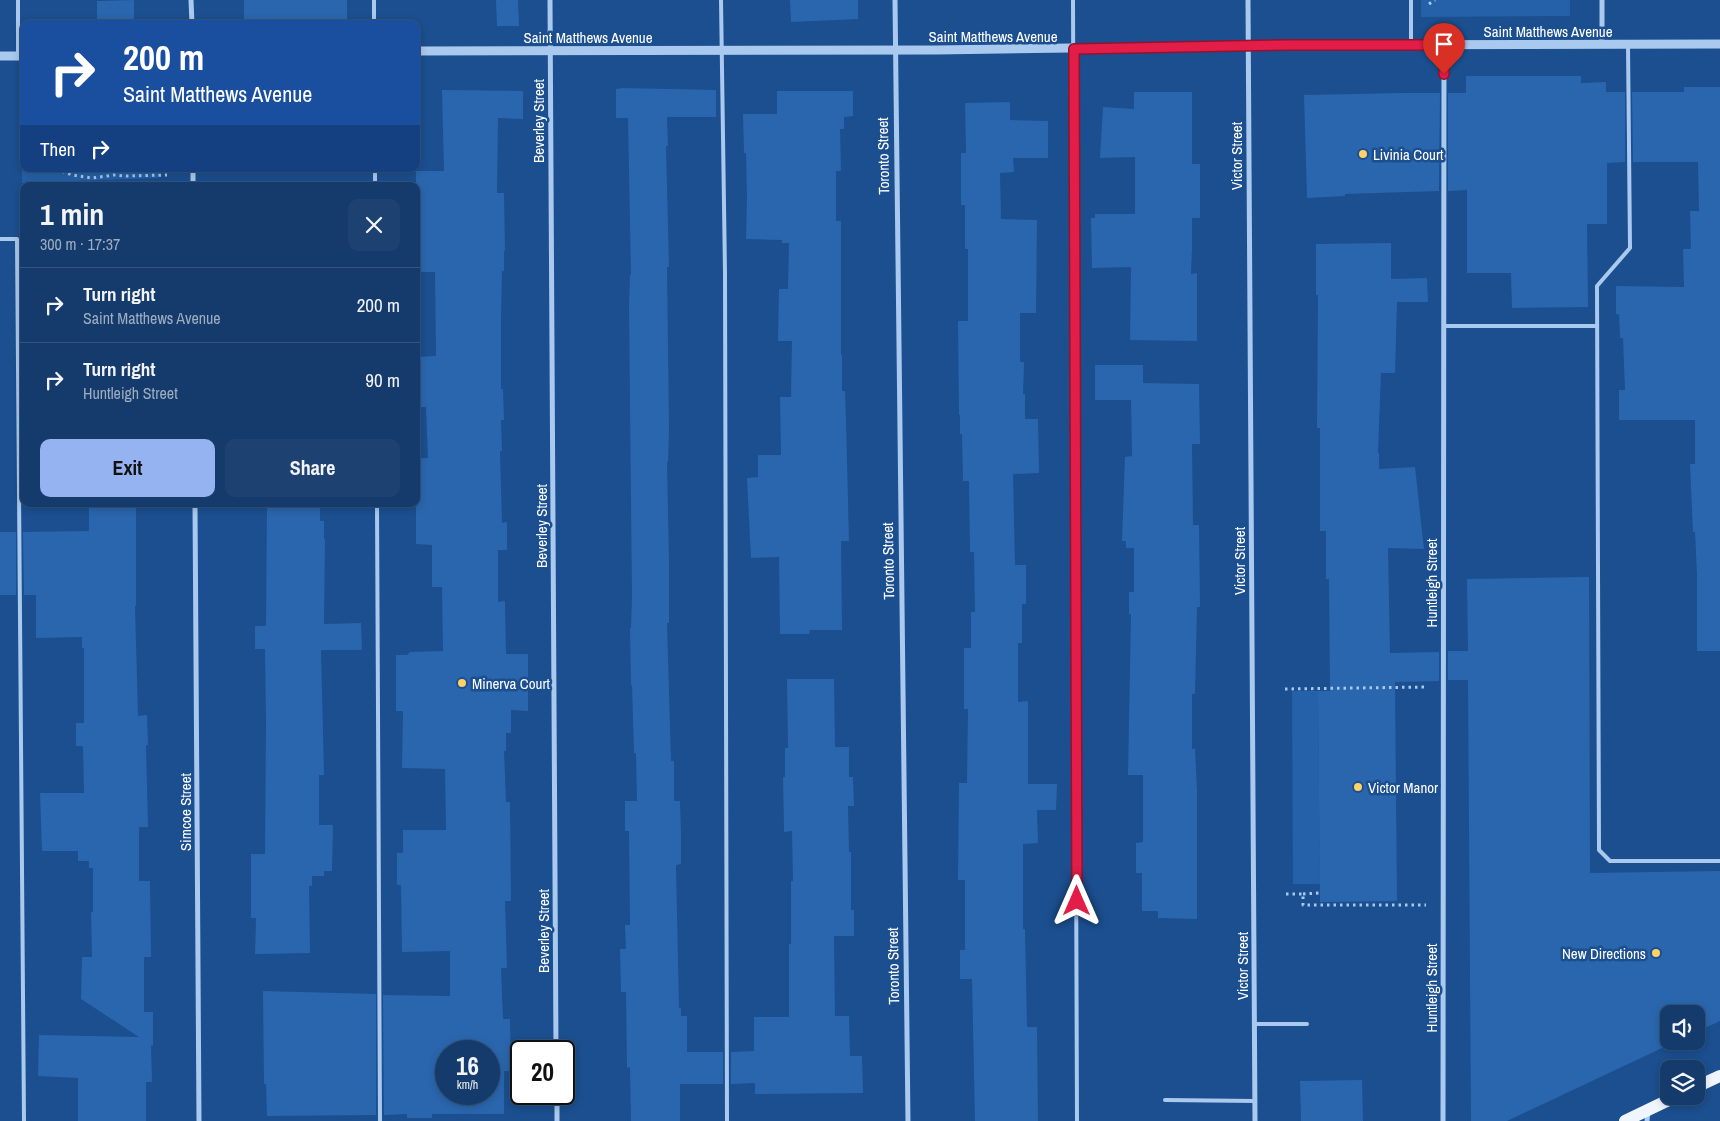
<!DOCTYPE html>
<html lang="en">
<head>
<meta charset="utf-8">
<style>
  body { margin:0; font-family:"Archivo Narrow",sans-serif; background:#1d4271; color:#f1f3f6; height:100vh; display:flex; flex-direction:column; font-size:19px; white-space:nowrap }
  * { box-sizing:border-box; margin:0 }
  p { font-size:16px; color:#9dadc1 }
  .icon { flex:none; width:28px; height:28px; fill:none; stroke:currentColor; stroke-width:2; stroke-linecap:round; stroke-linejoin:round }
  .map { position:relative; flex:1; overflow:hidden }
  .side { position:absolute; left:20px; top:182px; width:400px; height:325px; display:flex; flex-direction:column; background:#143b6b; border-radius:10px; box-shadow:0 2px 8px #0003,0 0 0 1px #33557e }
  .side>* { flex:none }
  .guide { position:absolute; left:20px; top:20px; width:400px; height:152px; border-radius:10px; box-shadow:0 2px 8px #0003,0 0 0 1px #33557e; background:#1a4fa0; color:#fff; overflow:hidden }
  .tools { position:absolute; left:1660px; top:1005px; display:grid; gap:10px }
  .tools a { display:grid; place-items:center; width:45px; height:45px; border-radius:10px; background:#143b6b; box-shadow:0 2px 8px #0003,0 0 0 1px #33557e; font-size:25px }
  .speed { position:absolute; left:435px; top:1040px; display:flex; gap:10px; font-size:25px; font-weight:700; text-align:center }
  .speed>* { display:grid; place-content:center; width:65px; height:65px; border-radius:50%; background:#143b6b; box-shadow:0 2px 8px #0003,0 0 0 1px #33557e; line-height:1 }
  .speed small { font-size:12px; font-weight:400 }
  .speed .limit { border:2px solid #111; border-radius:8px; background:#fff; color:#111 }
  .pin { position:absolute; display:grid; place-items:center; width:42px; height:42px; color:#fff; margin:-51px -21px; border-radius:50% 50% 50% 0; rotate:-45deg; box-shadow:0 0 5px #0007 }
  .pin .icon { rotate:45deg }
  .me { position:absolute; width:55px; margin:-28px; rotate:0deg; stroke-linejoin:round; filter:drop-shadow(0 0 4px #0008) }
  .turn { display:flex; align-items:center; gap:18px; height:105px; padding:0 20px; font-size:22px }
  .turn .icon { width:65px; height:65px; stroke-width:2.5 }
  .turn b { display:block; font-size:35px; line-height:42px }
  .then { display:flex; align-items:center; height:48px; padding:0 20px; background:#0003; gap:10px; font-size:19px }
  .round { display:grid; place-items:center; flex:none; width:52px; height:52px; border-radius:10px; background:#1d4271 }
  .summary { display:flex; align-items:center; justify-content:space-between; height:85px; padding:0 20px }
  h1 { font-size:30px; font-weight:700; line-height:38px }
  .primary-button { display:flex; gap:10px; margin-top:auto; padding:10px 20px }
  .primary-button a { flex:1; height:58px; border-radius:10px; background:#95b2f1; color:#111; font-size:20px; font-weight:700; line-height:58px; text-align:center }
  .primary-button a+a { background:#1d4271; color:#f1f3f6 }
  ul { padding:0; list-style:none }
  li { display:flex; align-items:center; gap:15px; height:75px; padding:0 20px; border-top:1px solid #33557e }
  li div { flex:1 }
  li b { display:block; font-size:19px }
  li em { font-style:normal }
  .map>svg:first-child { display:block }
  .green { fill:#2461a8 }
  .building { fill:#2a66ad; fill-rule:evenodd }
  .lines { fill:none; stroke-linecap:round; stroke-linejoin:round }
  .path { stroke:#a9c9ee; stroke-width:3; stroke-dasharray:2.5 4; stroke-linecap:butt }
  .service { stroke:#a9c9ee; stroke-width:4 }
  .minor { stroke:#a9c9ee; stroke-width:5 }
  .tertiary { stroke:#a9c9ee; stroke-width:9 }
  .primary { stroke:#f0f6ff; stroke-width:12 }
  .route-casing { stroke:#92132f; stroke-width:12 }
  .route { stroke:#e11d48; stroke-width:9 }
  .poi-dot { fill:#ffd166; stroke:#1b4f8f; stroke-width:2 }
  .labels { text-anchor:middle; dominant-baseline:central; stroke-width:5; stroke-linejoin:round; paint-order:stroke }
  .street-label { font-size:15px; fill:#fff; stroke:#1b4f8f }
  .poi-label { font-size:15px; fill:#fff; stroke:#1b4f8f; text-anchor:start }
</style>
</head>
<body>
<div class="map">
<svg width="1720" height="1121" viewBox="0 0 1720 1121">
  <rect width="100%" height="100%" fill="#1b4f8f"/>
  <g class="green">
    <path d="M 1421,0 L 1570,0 L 1570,16 L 1421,17 Z"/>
    <path d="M 23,86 L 24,86 L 24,169 L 158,169 L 158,178 L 22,183 Z"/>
    <path d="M 1292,691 L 1318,691 L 1320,884 L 1293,884 Z"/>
  </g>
  <g class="building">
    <path d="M 134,0 L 134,24 L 97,24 L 97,1 Z"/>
    <rect x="244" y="0" width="103" height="24"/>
    <path d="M 496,0 L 518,0 L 519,26 L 497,26 Z"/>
    <path d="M 790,0 L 858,0 L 858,19 L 791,22 Z"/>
    <path d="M 1466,76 L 1581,76 L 1581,83 L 1606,82 L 1606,92 L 1625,92 L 1625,162 L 1607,163 L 1607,224 L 1587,224 L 1588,307 L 1512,308 L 1511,273 L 1467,273 L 1467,190 L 1448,191 L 1448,93 L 1466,93 Z"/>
    <path d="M 1684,87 L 1720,87 L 1720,651 L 1697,651 L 1697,575 L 1695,532 L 1693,532 L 1690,464 L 1695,464 L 1695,420 L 1619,420 L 1619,390 L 1625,390 L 1623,338 L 1620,338 L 1619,314 L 1616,314 L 1616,286 L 1684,287 L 1683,249 L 1691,249 L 1690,211 L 1699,211 L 1698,162 L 1633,162 L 1632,92 L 1684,92 Z"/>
    <path d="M 623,88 L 716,90 L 716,117 L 667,117 L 668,146 L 666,146 L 669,267 L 667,267 L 669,430 L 668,462 L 667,462 L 669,561 L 669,623 L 667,623 L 671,761 L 674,761 L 674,801 L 680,801 L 681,834 L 681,864 L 676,865 L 679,1008 L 681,1008 L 681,1016 L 687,1016 L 687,1052 L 723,1052 L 723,1084 L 680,1084 L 680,1121 L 631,1121 L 630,1067 L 627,1068 L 626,992 L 621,992 L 620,949 L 626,949 L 625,925 L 630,925 L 629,831 L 625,831 L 625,801 L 637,801 L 636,753 L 634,753 L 632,685 L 631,685 L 630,628 L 631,628 L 632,597 L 629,307 L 630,275 L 631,275 L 628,118 L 616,118 L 616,89 Z"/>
    <path d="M 442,90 L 523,91 L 523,119 L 498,118 L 497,193 L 504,193 L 505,251 L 504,251 L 504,271 L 502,271 L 501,319 L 501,389 L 503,389 L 504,420 L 501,420 L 502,451 L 500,451 L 502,523 L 507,522 L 507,550 L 498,550 L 498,602 L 505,601 L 506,654 L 528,654 L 528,711 L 511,710 L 511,733 L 506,733 L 506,751 L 504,751 L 506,802 L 510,802 L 511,901 L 505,901 L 507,968 L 501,968 L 503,1019 L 510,1019 L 511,1071 L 504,1071 L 504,1114 L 432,1114 L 432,1118 L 407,1118 L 407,1114 L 384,1115 L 383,995 L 450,996 L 450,951 L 402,952 L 401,885 L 397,885 L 397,853 L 403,853 L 403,830 L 446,830 L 445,769 L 402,768 L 403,711 L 396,711 L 396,655 L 407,655 L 410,652 L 443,651 L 442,587 L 432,587 L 432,545 L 416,544 L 416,458 L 428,458 L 426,407 L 416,407 L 416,357 L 436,356 L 435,272 L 416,272 L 416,171 L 444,171 ZM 446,1051 L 489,1051 L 489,1094 L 446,1094 Z"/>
    <path d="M 777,91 L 853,91 L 853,116 L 844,117 L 844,129 L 840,129 L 841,171 L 836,171 L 836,221 L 841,221 L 841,355 L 842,355 L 842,391 L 845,391 L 846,420 L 849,541 L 841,541 L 842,630 L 810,630 L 809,634 L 780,634 L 779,557 L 751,558 L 747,478 L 758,477 L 758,455 L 781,455 L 780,397 L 791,397 L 792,341 L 778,341 L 779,289 L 788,289 L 789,243 L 782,243 L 782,240 L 746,239 L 747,198 L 746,153 L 744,153 L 743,114 L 777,114 Z"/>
    <path d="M 1134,92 L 1192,92 L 1192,164 L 1200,164 L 1200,218 L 1192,218 L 1192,249 L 1191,274 L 1197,273 L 1197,341 L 1130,340 L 1131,267 L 1092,268 L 1091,218 L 1095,218 L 1095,214 L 1135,214 L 1135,157 L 1100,158 L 1103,107 L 1134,109 Z"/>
    <path d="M 1403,93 L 1440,93 L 1439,191 L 1345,194 L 1345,196 L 1307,198 L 1304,95 Z"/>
    <path d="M 1010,102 L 1010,120 L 1048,121 L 1048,158 L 1013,158 L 1014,172 L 1000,173 L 1001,219 L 1037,220 L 1036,313 L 1020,313 L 1020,362 L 1024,362 L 1023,394 L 1025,394 L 1025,419 L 1038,419 L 1039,473 L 1013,474 L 1015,565 L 1026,565 L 1026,604 L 1022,604 L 1022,643 L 1018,643 L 1018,702 L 1028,701 L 1028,784 L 1057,784 L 1056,810 L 1037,810 L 1038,843 L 1023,844 L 1023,929 L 1025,929 L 1027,1027 L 1037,1027 L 1038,1121 L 975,1121 L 972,979 L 960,979 L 960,950 L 965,950 L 965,880 L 958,880 L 959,783 L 967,783 L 968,709 L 964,709 L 964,648 L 971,648 L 971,612 L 975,612 L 974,552 L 970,552 L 969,481 L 963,481 L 962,434 L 960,434 L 960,415 L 959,415 L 958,321 L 968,321 L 968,249 L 965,249 L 965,205 L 961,205 L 961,153 L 966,153 L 965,103 Z"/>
    <path d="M 1391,243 L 1391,279 L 1427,278 L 1428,302 L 1397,302 L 1395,373 L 1381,373 L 1378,453 L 1379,453 L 1379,469 L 1415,467 L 1424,549 L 1388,548 L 1390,653 L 1439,652 L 1439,681 L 1395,682 L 1397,901 L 1320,902 L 1318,691 L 1330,691 L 1329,579 L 1326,579 L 1326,531 L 1320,531 L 1320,428 L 1317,428 L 1318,295 L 1316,295 L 1316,244 Z"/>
    <path d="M 1095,365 L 1143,365 L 1143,383 L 1199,384 L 1200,444 L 1192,444 L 1193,525 L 1199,525 L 1200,607 L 1197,607 L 1195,694 L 1192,694 L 1192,749 L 1195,749 L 1197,790 L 1197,919 L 1158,918 L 1158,911 L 1142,911 L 1142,873 L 1136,873 L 1136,843 L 1143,842 L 1143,775 L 1128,775 L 1131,614 L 1129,614 L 1129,592 L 1134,592 L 1134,548 L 1126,548 L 1126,541 L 1122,541 L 1125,457 L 1132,456 L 1131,400 L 1095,400 Z"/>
    <path d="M 89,504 L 136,504 L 136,606 L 135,606 L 138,716 L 147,715 L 148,745 L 146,745 L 148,827 L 139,827 L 139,881 L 150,881 L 151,957 L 144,957 L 144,1012 L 153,1012 L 153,1046 L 151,1045 L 152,1082 L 146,1082 L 146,1121 L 78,1121 L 78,1078 L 38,1076 L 39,1035 L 139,1037 L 81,999 L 82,957 L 92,957 L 91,912 L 93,912 L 93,868 L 89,868 L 89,861 L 78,861 L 78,851 L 42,851 L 40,793 L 84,793 L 83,746 L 76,746 L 76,723 L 84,723 L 84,648 L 82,648 L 82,637 L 36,638 L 36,595 L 24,595 L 23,532 L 89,531 Z"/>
    <path d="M 267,504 L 320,504 L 320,521 L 324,521 L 324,539 L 325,539 L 324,624 L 361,623 L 362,650 L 321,650 L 324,775 L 319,775 L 319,825 L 333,825 L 332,871 L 324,871 L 324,876 L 312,876 L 312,886 L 309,886 L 310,953 L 255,954 L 256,918 L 251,918 L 251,854 L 265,854 L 266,722 L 265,649 L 255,649 L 255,626 L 266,626 Z"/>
    <rect x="0" y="532" width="16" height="63"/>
    <path d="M 1589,577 L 1590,873 L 1720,871 L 1720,1021 L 1696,1032 L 1696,1014 L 1669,1014 L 1669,1041 L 1677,1041 L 1507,1121 L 1471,1121 L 1468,680 L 1448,680 L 1448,651 L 1468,651 L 1467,579 Z"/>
    <path d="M 787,679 L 834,679 L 835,747 L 849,747 L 849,777 L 853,777 L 854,806 L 848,806 L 849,852 L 851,852 L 851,910 L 854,910 L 854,936 L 834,936 L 835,1016 L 849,1016 L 850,1056 L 862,1056 L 863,1093 L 755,1094 L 755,1083 L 731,1084 L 731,1052 L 754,1051 L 754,1017 L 789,1017 L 789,944 L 791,944 L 791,881 L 793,881 L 792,831 L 784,832 L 783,777 L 785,777 L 785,748 L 788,748 Z"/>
    <path d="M 263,991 L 376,994 L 376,1115 L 267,1116 L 266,1084 L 264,1084 Z"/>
    <path d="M 1362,1080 L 1363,1121 L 1301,1121 L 1300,1081 Z"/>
  </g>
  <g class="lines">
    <g class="path">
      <path d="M 1429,4 L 1435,0"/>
      <path d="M 56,169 L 72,175 L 92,178 L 114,175 L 126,176 L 167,175"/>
      <path d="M 116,169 L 117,175"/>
      <path d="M 1285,689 L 1427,687"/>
      <path d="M 1286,894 L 1303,894 L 1303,905 L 1426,905"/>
      <path d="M 1303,894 L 1320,893"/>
    </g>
    <g class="service">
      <path d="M 18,0 L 18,56"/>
      <path d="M 374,0 L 374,24"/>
      <path d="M 721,0 L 725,273 L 727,1121"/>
      <path d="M 1073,0 L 1077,1121"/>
      <path d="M 1411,43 L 1411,0"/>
      <path d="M 1628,45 L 1630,248 L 1597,286 L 1599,850 L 1610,861 L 1720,861"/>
      <path d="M 375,169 L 375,186"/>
      <path d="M 0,239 L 17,239 L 24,1121"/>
      <path d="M 1444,326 L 1597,326"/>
      <path d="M 377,504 L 380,1121"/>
      <path d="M 1255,1024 L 1307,1024"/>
      <path d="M 1165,1100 L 1255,1101"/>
    </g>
    <g class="minor">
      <path d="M 191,0 L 192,24"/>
      <path d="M 550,0 L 556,1051"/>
      <path d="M 895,0 L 908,1121"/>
      <path d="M 1248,0 L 1255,1121"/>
      <path d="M 1602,0 L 1602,45"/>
      <path d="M 193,169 L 193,186"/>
      <path d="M 195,504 L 199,1121"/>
      <path d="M 557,1094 L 557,1121"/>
      <path d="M 1443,1121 L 1444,45"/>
      <path d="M 1647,1121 L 1648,1111"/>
    </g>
    <g class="tertiary">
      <path d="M 416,51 L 936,50 L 1285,45 L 1720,44"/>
      <path d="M 0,56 L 24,56"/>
    </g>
    <g class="primary">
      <path d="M 1696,1087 L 1720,1076"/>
      <path d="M 1625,1121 L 1677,1096"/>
    </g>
  </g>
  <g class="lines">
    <defs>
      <path id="route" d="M 1077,901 L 1074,49 L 1285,45 L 1444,45 L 1444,74"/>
    </defs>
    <use href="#route" class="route-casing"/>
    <use href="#route" class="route"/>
  </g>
  <g class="poi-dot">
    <circle cx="1363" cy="154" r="5"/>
    <circle cx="462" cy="683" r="5"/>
    <circle cx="1358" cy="787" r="5"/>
    <circle cx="1656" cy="953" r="5"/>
  </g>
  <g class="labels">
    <g class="street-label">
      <text x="1548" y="31">Saint Matthews Avenue</text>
      <text x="993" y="36">Saint Matthews Avenue</text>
      <text x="588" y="37">Saint Matthews Avenue</text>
      <text transform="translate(538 121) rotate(-90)">Beverley Street</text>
      <text transform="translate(883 156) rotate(-91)">Toronto Street</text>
      <text transform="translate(1236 156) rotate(-90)">Victor Street</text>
      <text transform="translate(541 526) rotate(-90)">Beverley Street</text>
      <text transform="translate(888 561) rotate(-91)">Toronto Street</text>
      <text transform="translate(1239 561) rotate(-90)">Victor Street</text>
      <text transform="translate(1431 583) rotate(-90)">Huntleigh Street</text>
      <text transform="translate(185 812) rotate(-90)">Simcoe Street</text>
      <text transform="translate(543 931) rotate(-90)">Beverley Street</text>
      <text transform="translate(893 966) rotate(-91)">Toronto Street</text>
      <text transform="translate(1242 966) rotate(-90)">Victor Street</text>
      <text transform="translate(1431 988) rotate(-90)">Huntleigh Street</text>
    </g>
    <g class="poi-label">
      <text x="1373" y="154">Livinia Court</text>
      <text x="472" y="683">Minerva Court</text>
      <text x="1368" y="787">Victor Manor</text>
      <text x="1646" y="953" text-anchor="end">New Directions</text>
    </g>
  </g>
</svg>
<div class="tools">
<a><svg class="icon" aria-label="sound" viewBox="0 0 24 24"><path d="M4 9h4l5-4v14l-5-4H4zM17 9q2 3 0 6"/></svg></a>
<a><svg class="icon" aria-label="layers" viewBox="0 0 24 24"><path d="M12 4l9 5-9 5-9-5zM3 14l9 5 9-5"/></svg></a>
</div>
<div class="speed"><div>16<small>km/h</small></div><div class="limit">20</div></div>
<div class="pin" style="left:1444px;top:74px;background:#d93025"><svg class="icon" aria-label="arrive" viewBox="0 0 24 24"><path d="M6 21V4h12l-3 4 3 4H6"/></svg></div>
<svg class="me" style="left:1077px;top:901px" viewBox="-20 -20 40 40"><path d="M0-17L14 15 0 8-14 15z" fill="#e11d48" stroke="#fff" stroke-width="4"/></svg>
<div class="guide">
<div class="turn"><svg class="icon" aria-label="right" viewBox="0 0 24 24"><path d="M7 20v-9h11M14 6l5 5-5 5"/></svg><div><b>200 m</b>Saint Matthews Avenue</div></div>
<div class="then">Then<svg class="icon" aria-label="right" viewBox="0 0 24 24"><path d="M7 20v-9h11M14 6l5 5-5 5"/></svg></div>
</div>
<section class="side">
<div class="summary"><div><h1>1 min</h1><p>300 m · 17:37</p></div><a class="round"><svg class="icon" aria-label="close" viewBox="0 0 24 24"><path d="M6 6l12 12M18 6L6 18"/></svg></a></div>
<ul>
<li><svg class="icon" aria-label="right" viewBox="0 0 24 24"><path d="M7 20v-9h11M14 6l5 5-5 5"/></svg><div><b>Turn right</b><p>Saint Matthews Avenue</p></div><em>200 m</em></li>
<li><svg class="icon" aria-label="right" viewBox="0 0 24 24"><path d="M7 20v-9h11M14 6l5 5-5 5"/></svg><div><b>Turn right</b><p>Huntleigh Street</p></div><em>90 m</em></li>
</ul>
<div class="primary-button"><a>Exit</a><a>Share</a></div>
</section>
</div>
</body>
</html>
